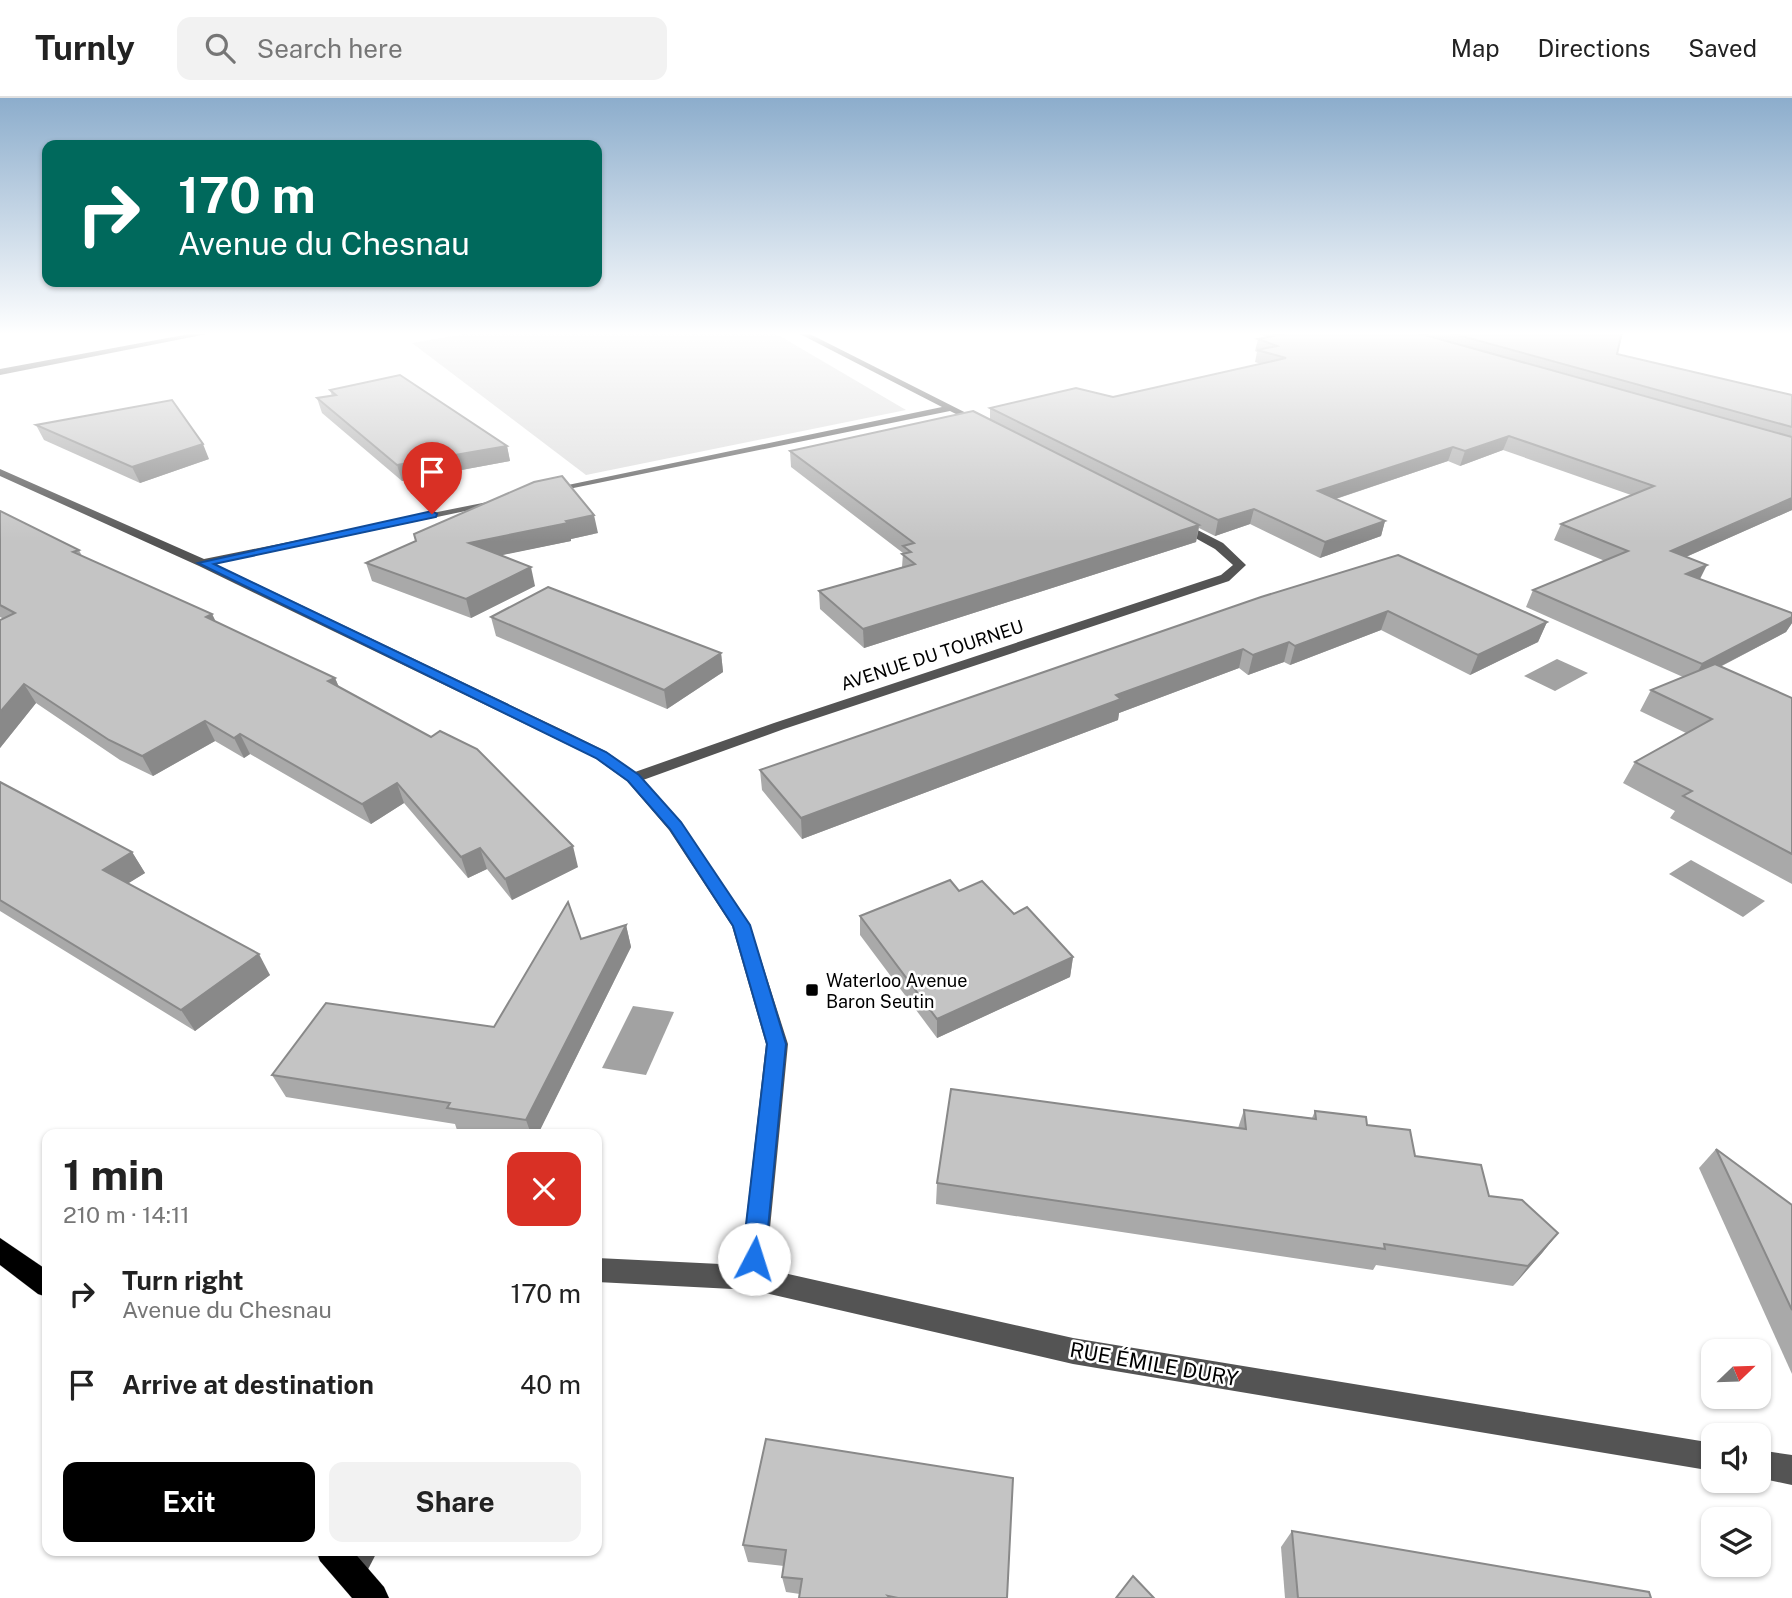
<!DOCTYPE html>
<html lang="en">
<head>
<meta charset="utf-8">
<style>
  body { margin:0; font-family:"Public Sans",sans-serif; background:#f2f2f2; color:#222; height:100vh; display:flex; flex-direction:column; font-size:26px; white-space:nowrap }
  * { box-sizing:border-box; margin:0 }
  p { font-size:23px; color:#767676 }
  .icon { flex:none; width:38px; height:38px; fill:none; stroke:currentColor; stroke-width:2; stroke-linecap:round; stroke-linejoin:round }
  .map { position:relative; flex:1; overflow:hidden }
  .details { position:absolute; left:42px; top:1031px; width:560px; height:427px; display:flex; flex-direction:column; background:#fff; border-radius:14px; box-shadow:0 2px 5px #0004 }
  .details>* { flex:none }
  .guide { position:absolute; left:42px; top:42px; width:560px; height:147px; border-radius:14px; box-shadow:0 2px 5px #0004; background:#00695c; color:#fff; overflow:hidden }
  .needle { width:46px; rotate:67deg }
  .controls { position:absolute; left:1701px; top:1241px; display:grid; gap:14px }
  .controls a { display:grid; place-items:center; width:70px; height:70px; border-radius:14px; background:#fff; box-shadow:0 2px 5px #0004; font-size:35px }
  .pin { position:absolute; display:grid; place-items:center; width:60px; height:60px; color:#fff; margin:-72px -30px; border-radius:50% 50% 50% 0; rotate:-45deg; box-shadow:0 0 7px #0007 }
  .pin .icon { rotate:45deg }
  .me { position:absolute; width:77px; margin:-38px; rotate:5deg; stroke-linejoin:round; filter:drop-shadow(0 0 5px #0008) }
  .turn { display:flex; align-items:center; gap:24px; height:147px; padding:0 21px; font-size:32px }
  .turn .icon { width:91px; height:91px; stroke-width:2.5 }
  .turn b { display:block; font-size:49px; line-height:60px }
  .round { display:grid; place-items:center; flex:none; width:74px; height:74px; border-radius:14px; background:#f2f2f2 }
  .overview { display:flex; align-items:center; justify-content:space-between; height:119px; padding:0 21px }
  h1 { font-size:42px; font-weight:700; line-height:52px }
  .primary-button { display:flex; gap:14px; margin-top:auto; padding:14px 21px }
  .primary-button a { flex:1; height:80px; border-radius:14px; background:#000; color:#fff; font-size:28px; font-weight:700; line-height:80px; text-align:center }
  .primary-button a+a { background:#f2f2f2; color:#222 }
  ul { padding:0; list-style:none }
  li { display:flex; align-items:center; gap:21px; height:91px; padding:0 21px }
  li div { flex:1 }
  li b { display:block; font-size:26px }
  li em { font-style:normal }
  header { display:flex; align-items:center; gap:42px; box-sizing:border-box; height:98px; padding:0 35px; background:#fff; border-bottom:2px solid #e0e0e0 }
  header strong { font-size:33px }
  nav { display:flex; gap:38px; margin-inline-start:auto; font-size:24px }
  .search { width:490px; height:63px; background:#f2f2f2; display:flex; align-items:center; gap:18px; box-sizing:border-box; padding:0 24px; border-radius:14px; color:#767676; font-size:26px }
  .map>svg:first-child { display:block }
  .green { fill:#dbdbdb }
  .water { fill:#a2a2a2 }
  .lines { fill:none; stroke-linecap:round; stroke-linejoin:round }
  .major-casing { stroke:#dbdbdb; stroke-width:1 }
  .minor { fill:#545454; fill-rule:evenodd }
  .major { fill:#000; fill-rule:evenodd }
  .wall { fill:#a9a9a9 }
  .shaded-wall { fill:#898989 }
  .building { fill:#c4c4c4; stroke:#898989; stroke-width:2 }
  .route { fill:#1a73e8; stroke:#114b97; stroke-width:2 }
  .poi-dot { fill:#000; stroke:#fff; stroke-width:2.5 }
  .labels { text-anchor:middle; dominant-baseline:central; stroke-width:5; stroke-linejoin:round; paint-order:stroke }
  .street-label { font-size:18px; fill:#000; stroke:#fff }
  .poi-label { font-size:18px; fill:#000; stroke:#fff; text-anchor:start }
  .near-street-label { font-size:21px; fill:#000; stroke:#fff }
</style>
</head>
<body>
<header>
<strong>Turnly</strong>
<div class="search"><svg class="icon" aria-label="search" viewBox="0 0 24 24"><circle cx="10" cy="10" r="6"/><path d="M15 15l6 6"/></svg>Search here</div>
<nav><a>Map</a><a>Directions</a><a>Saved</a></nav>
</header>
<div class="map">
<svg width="1792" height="1500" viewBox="0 0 1792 1500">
  <rect width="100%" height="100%" fill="#fff"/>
  <path class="green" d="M 476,234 L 773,234 L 906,312 L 586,377 L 412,245 Z"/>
  <g class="water">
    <path d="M 1557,561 L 1588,575 L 1555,593 L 1524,578 Z"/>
    <path d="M 1691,762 L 1765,803 L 1743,819 L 1669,776 Z"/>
    <path d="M 633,908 L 674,914 L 646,977 L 602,970 Z"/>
  </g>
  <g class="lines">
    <defs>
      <g id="major">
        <path d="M 0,1140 L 47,1172 L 47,1199 L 38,1196 L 0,1167 Z"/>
        <path d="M 316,1452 L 352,1452 L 384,1489 L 389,1500 L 352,1500 L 320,1463 Z"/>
      </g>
    </defs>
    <use href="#major" class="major-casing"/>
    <g class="minor">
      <path d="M 200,234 L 217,234 L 0,277 L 0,271 Z"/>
      <path d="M 796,234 L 806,234 L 988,326 L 980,328 L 950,313 L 549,395 L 544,392 L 942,309 Z"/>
      <path d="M 0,371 L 204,461 L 512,399 L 512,403 L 508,404 L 215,466 L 571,636 L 607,654 L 635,674 L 774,625 L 1221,477 L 1233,467 L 1215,451 L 1172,427 L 1172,423 L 1180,423 L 1223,445 L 1246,467 L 1229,483 L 784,631 L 643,682 L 681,724 L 750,827 L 788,946 L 766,1171 L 1073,1240 L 1713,1345 L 1713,1373 L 1073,1266 L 752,1192 L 597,1184 L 597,1160 L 741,1167 L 766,946 L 732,828 L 669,732 L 627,683 L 595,660 L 199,468 L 0,378 Z"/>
      <path d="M 1759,1352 L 1792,1357 L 1792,1387 L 1759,1380 Z"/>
      <path d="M 345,1452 L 378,1452 L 362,1483 L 351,1487 L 340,1483 L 336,1472 Z"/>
    </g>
    <use href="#major" class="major"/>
  </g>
  <g class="wall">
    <path d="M 1251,234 L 1622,234 L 1617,256 L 1792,297 L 1792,412 L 1686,459 L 1700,481 L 1792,515 L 1792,525 L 1786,534 L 1720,569 L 1792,600 L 1792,786 L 1670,720 L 1675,713 L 1623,685 L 1635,664 L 1686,635 L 1640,613 L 1651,592 L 1683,579 L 1526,509 L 1533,492 L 1605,463 L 1554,442 L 1561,426 L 1631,397 L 1503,352 L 1460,368 L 1448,363 L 1336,401 L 1385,423 L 1381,438 L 1320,460 L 1250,426 L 1215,438 L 1199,430 L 1196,444 L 864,550 L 820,511 L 819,493 L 902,469 L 903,455 L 791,369 L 790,353 L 990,322 L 990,310 L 1113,299 L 1261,266 L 1255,264 L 1257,254 L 1255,253 L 1258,241 L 1268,239 Z"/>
    <path d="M 330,292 L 507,348 L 510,363 L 402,383 L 322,315 L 317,300 L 332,298 Z"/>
    <path d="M 36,327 L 209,361 L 140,385 L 44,342 Z"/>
    <path d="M 0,413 L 79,452 L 82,458 L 212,516 L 216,524 L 335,580 L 339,589 L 578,769 L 512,802 L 487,771 L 468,780 L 404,705 L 371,726 L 250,656 L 244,660 L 215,643 L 153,678 L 120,662 L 36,605 L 0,650 L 0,522 L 4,521 L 0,519 Z"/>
    <path d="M 598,435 L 571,441 L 571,443 L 501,457 L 535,488 L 471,520 L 372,483 L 366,465 Z"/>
    <path d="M 1261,499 L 1547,524 L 1538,544 L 1470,577 L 1381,532 L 1290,567 L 1284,564 L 1248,577 L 1239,570 L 1119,615 L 1118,622 L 802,741 L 762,692 L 760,672 Z"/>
    <path d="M 491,519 L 721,555 L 723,574 L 667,611 L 496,538 Z"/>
    <path d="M 0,684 L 132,754 L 145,775 L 128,785 L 270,877 L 195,933 L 0,813 Z"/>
    <path d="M 959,793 L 1014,816 L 1073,859 L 1070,879 L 937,940 L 860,837 L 860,818 Z"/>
    <path d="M 626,827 L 631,849 L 538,1036 L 484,1036 L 457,1032 L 455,1026 L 286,999 L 272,977 L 494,929 L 581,841 Z"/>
    <path d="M 1244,1012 L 1312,1020 L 1315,1013 L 1367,1027 L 1415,1058 L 1558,1135 L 1542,1155 L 1513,1188 L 1376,1167 L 1373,1172 L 936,1106 L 937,1085 L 1238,1030 Z"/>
    <path d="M 1716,1051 L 1792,1107 L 1792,1276 L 1699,1070 Z"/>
    <path d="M 766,1341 L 1007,1500 L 799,1500 L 800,1496 L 786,1494 L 782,1479 L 784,1468 L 748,1464 L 743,1447 Z"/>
    <path d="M 1292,1433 L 1651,1500 L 1285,1500 L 1281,1449 Z"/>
  </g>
  <g class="shaded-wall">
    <path d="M 1509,338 L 1503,352 L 1460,368 L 1465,353 Z"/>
    <path d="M 203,346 L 209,361 L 140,385 L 132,369 Z"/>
    <path d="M 507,348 L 510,363 L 402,383 L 397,367 Z"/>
    <path d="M 1453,349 L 1448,363 L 1314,408 L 1318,393 Z"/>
    <path d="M 1792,400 L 1792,412 L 1663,469 L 1671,453 Z"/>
    <path d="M 1254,411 L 1250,426 L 1215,438 L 1218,422 Z"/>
    <path d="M 594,417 L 598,435 L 571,441 L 571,443 L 474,463 L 469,445 Z"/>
    <path d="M 1385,423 L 1381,438 L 1320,460 L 1325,444 Z"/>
    <path d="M 1199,427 L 1196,444 L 864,550 L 863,531 Z"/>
    <path d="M 1707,467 L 1699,483 L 1686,476 Z"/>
    <path d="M 531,469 L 535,488 L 471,520 L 466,501 Z"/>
    <path d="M 1388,513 L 1381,532 L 1290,567 L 1295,548 Z"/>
    <path d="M 212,516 L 221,535 L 206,519 Z"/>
    <path d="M 1792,519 L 1792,525 L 1786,534 L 1692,583 L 1702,566 Z"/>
    <path d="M 1547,524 L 1538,544 L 1470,577 L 1478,557 Z"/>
    <path d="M 1289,544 L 1284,564 L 1248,577 L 1253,557 Z"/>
    <path d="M 1243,551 L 1239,570 L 1119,615 L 1118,622 L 802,741 L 801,720 L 1116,597 Z"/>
    <path d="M 721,555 L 723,574 L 667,611 L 664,592 Z"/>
    <path d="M 335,580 L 343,599 L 328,583 Z"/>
    <path d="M 24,586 L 36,605 L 0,650 L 0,614 Z"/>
    <path d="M 205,623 L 215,643 L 153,678 L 142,658 Z"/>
    <path d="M 240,636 L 250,656 L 244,660 L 234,640 Z"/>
    <path d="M 397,685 L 404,705 L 371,726 L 362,706 Z"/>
    <path d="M 573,748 L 578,769 L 512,802 L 505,781 Z"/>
    <path d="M 480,750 L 487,771 L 468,780 L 461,759 Z"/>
    <path d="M 132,754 L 145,775 L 116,793 L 103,772 Z"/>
    <path d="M 626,827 L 631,849 L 538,1036 L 531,1036 L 526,1022 Z"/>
    <path d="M 259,856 L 270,877 L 195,933 L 181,912 Z"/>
    <path d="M 1073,859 L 1070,879 L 937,940 L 937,921 Z"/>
    <path d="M 1558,1135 L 1542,1155 L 1513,1188 L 1528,1168 Z"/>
  </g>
  <g class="building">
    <path d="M 1291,234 L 1414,234 L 1792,339 L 1792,400 L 1671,453 L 1707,467 L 1686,476 L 1792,515 L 1792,519 L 1702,566 L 1533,492 L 1628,453 L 1561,426 L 1654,388 L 1509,338 L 1465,353 L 1453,349 L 1318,393 L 1385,423 L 1325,444 L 1254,411 L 1218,422 L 990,310 L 1076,290 L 1113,299 L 1286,260 L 1257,252 L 1277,248 L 1258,241 Z"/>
    <path d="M 1447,234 L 1622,234 L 1617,256 L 1792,297 L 1792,329 Z"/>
    <path d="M 400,277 L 507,348 L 397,367 L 317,300 L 336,297 L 330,292 Z"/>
    <path d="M 172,302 L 203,346 L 132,369 L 36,327 Z"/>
    <path d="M 973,313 L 1199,427 L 863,531 L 819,493 L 915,466 L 902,456 L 911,454 L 903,448 L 914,445 L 790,353 Z"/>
    <path d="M 562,378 L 594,417 L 566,423 L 568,425 L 469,445 L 531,469 L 466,501 L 366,465 L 416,443 L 414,436 L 534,384 Z"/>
    <path d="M 0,413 L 79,452 L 73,454 L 212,516 L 206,519 L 335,580 L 328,583 L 431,639 L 440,633 L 477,651 L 573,748 L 505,781 L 480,750 L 461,759 L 397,685 L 362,706 L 240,636 L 234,640 L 205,623 L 142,658 L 109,642 L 24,586 L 0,614 L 0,522 L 15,515 L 0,507 Z"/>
    <path d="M 1398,457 L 1547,524 L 1478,557 L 1388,513 L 1295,548 L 1289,544 L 1253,557 L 1243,551 L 1116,597 L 1121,601 L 801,720 L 760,672 L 1261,499 Z"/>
    <path d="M 548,489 L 721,555 L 664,592 L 491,519 Z"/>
    <path d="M 1715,566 L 1792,600 L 1792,756 L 1683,698 L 1692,693 L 1635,664 L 1712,621 L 1651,592 Z"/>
    <path d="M 0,684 L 132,754 L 103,772 L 259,856 L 181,912 L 0,802 Z"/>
    <path d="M 950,782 L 959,793 L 982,783 L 1014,816 L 1027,809 L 1073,859 L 937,921 L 860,818 Z"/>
    <path d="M 568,804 L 581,841 L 626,827 L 526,1022 L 447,1010 L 450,1005 L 272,977 L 326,905 L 494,929 Z"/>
    <path d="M 951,991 L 1246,1031 L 1244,1012 L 1316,1021 L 1315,1013 L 1366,1019 L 1367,1027 L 1410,1032 L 1415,1058 L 1481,1067 L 1489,1098 L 1522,1102 L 1558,1135 L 1528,1168 L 1384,1146 L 1385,1151 L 937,1085 Z"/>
    <path d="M 1716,1051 L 1792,1107 L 1792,1212 Z"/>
    <path d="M 766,1341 L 1013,1380 L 1007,1500 L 898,1500 L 888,1498 L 890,1500 L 799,1500 L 802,1481 L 782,1479 L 786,1452 L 743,1447 Z"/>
    <path d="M 1292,1433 L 1649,1494 L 1651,1500 L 1298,1500 Z"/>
    <path d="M 1133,1478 L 1154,1500 L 1116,1500 Z"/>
  </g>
  <linearGradient id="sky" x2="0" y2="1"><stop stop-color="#8cadcc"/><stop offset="0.53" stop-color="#fff"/><stop offset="1" stop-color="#fff" stop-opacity="0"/></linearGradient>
  <rect width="1792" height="444" fill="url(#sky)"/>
  <path class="route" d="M 432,413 L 437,416 L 436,419 L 214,466 L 606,654 L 639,677 L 681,724 L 750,827 L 786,946 L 765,1161 L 762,1169 L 754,1172 L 745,1169 L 742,1161 L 767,946 L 733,828 L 670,731 L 628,683 L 596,660 L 198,465 Z"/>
  <rect class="poi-dot" x="805" y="885" width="14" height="14" rx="3.5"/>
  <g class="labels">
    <g class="street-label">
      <text transform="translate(932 557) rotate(-18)">AVENUE DU TOURNEU</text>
    </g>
    <g class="poi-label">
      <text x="826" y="882">Waterloo Avenue<tspan x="826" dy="21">Baron Seutin</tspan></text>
    </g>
    <g class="near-street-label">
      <text transform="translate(1154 1266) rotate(10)">RUE ÉMILE DURY</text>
    </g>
  </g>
</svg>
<div class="controls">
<a><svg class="needle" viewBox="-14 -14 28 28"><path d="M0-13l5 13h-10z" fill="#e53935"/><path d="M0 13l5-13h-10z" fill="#767676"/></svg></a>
<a><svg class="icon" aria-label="sound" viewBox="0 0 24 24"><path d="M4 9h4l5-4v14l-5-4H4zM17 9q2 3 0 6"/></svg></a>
<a><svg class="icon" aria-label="layers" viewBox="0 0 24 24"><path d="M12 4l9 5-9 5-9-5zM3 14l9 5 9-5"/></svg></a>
</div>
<div class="pin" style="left:432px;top:416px;background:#d93025"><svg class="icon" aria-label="arrive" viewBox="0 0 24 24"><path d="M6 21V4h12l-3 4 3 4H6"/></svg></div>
<svg class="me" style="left:754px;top:1161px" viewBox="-20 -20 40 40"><circle r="19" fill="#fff"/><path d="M0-13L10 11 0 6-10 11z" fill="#1a73e8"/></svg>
<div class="guide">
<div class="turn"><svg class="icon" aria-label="right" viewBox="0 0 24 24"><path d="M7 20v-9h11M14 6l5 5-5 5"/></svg><div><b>170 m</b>Avenue du Chesnau</div></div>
</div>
<section class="details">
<div class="overview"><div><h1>1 min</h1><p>210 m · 14:11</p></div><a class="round" style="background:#d93025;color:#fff"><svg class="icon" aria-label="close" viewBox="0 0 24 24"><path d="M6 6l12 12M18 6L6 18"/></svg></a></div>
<ul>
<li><svg class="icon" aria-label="right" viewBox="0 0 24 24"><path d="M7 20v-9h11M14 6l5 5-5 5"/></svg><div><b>Turn right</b><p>Avenue du Chesnau</p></div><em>170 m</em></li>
<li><svg class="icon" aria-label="arrive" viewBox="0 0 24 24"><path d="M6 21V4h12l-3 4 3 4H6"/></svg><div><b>Arrive at destination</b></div><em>40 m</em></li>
</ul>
<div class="primary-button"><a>Exit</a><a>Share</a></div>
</section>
</div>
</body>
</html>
